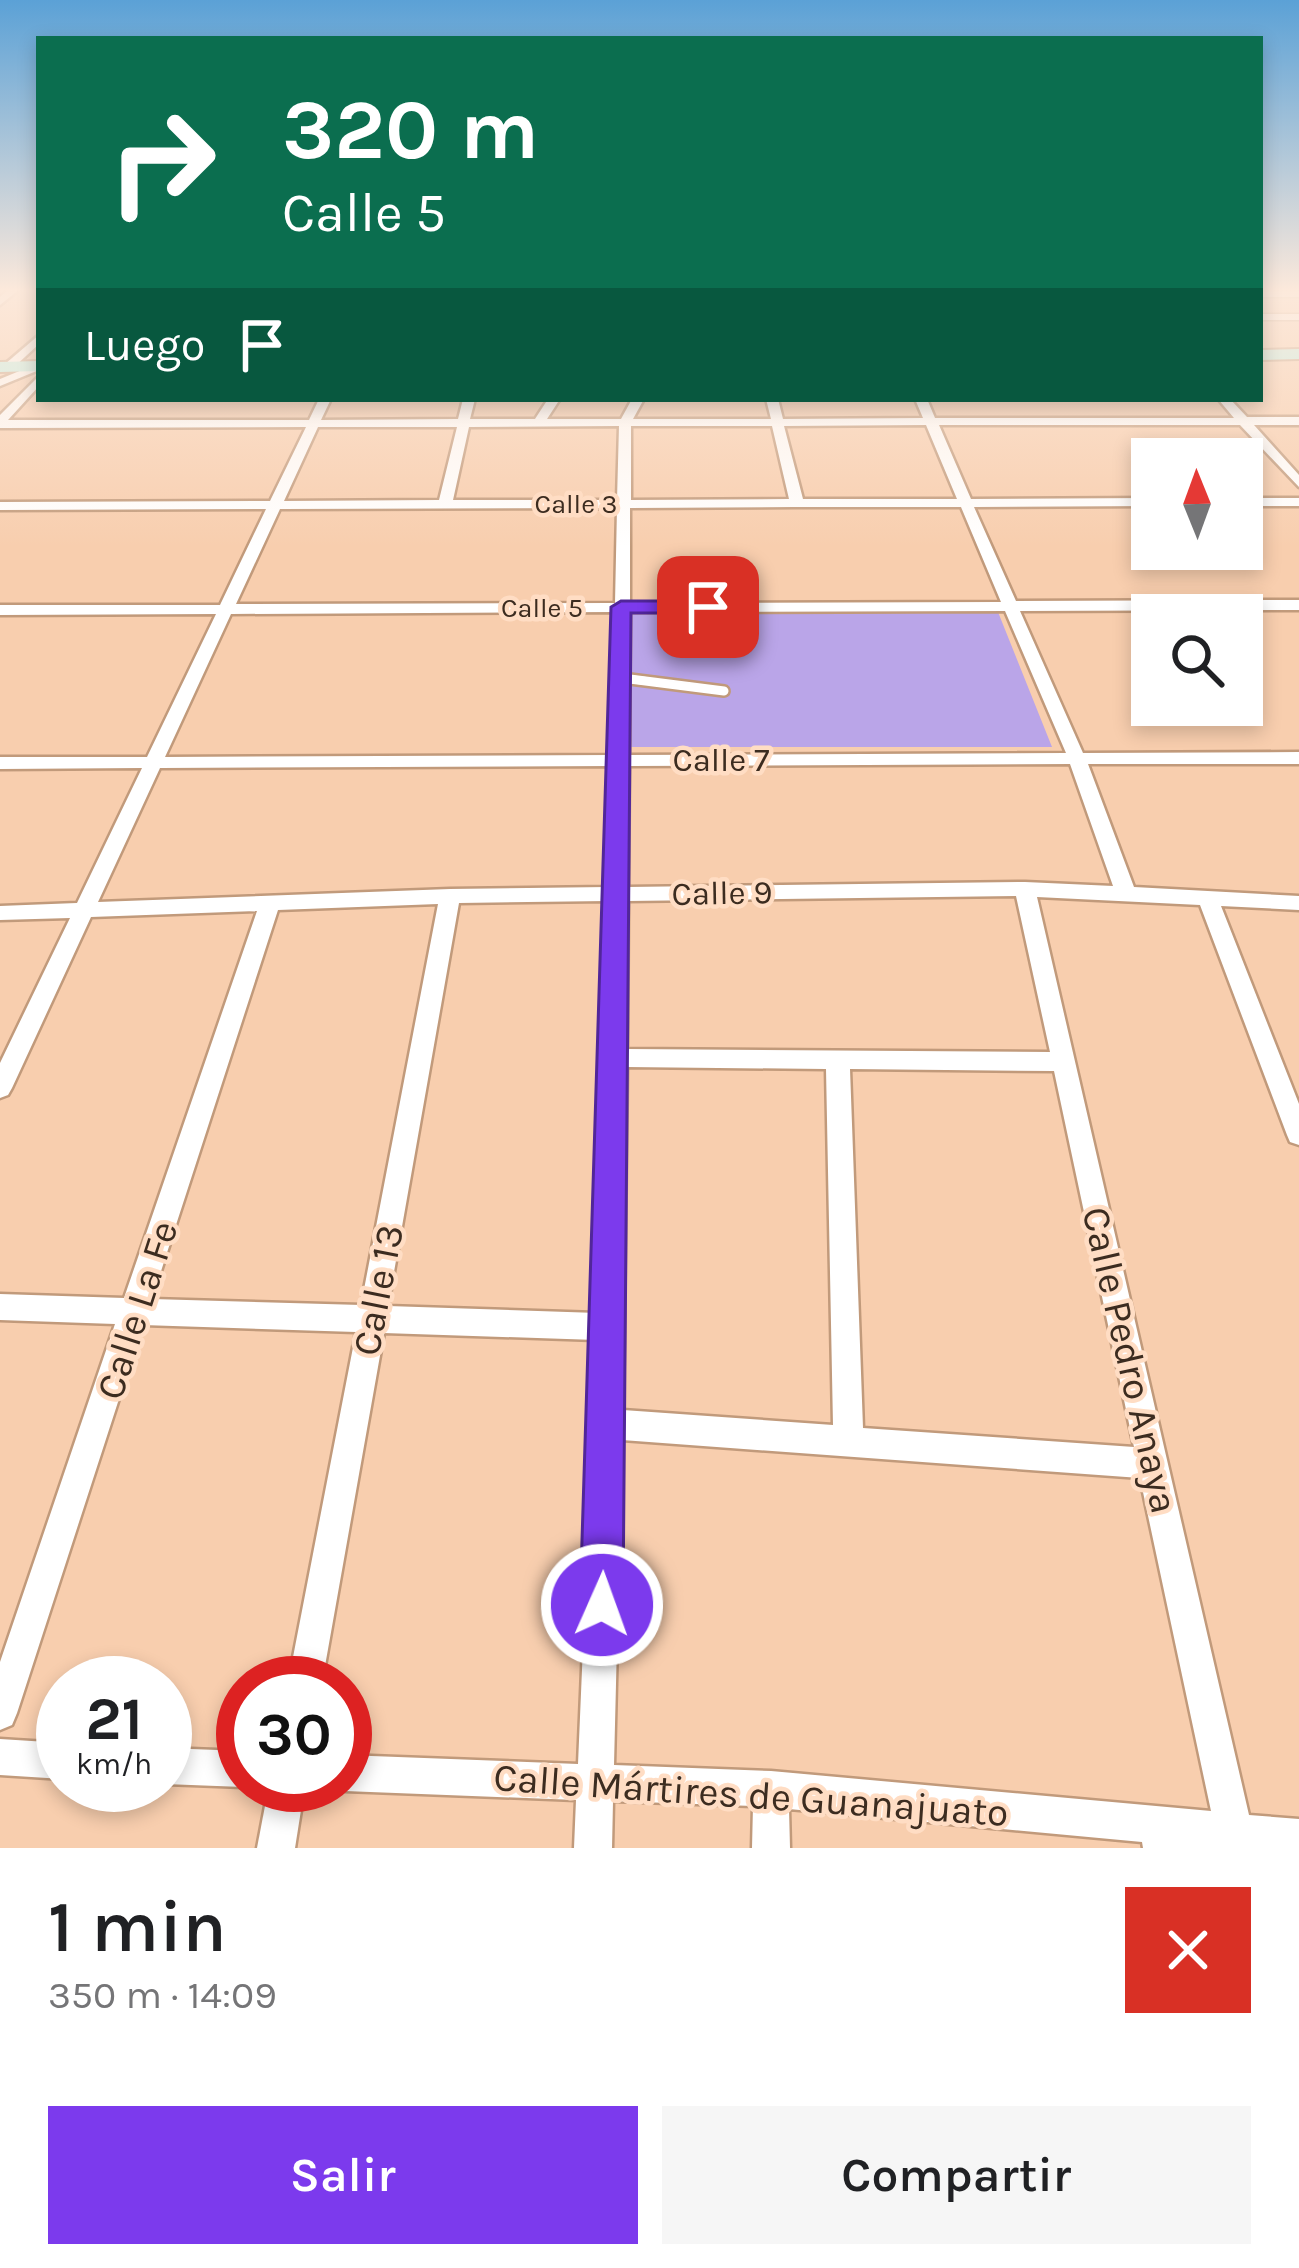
<!DOCTYPE html>
<html lang="es">
<head>
<meta charset="utf-8">
<style>
  body { margin:0; font-family:Karla,sans-serif; background:#f6f6f6; color:#202124; height:100vh; display:flex; flex-direction:column; font-size:45px; white-space:nowrap }
  * { box-sizing:border-box; margin:0 }
  p { font-size:39px; color:#757577 }
  .icon { flex:none; width:66px; height:66px; fill:none; stroke:currentColor; stroke-width:2; stroke-linecap:round; stroke-linejoin:round }
  .map { position:relative; height:1848px; overflow:hidden }
  .details { display:flex; flex-direction:column; background:#fff; flex:1 }
  .details>* { flex:none }
  .hud { position:absolute; left:36px; top:36px; width:1227px; height:366px; border-radius:0px; box-shadow:0 6px 18px #0003; background:#0b6e4f; color:#fff; overflow:hidden }
  .needle { width:78px; rotate:359deg }
  .buttons { position:absolute; left:1131px; top:438px; display:grid; gap:24px }
  .buttons a { display:grid; place-items:center; width:132px; height:132px; border-radius:0px; background:#fff; box-shadow:0 6px 18px #0003; font-size:60px }
  .speed { position:absolute; left:36px; top:1656px; display:flex; gap:24px; font-size:60px; font-weight:700; text-align:center }
  .speed>* { display:grid; place-content:center; width:156px; height:156px; border-radius:50%; background:#fff; box-shadow:0 6px 18px #0003; line-height:1 }
  .speed small { font-size:30px; font-weight:400 }
  .speed .limit { border:18px solid #d22; background:#fff; color:#111 }
  .pin { position:absolute; display:grid; place-items:center; width:102px; height:102px; color:#fff; margin:-51px; border-radius:24px; box-shadow:0 6px 18px #0006 }
  .me { position:absolute; width:132px; margin:-66px; rotate:2deg; stroke-linejoin:round; filter:drop-shadow(0 0 9px #0008) }
  .turn { display:flex; align-items:center; gap:42px; height:252px; padding:0 48px; font-size:54px }
  .turn .icon { width:156px; height:156px; stroke-width:2.5 }
  .turn b { display:block; font-size:84px; line-height:102px }
  .then { display:flex; align-items:center; height:114px; padding:0 48px; background:#0003; gap:24px; font-size:45px }
  .round { display:grid; place-items:center; flex:none; width:126px; height:126px; border-radius:0px; background:#f6f6f6 }
  .headline { display:flex; align-items:center; justify-content:space-between; height:204px; padding:0 48px }
  h1 { font-size:72px; font-weight:600; line-height:90px }
  .action { display:flex; gap:24px; margin-top:auto; padding:24px 48px }
  .action a { flex:1; height:138px; border-radius:0px; background:#7c3aed; color:#fff; font-size:48px; font-weight:600; line-height:138px; text-align:center }
  .action a+a { background:#f6f6f6; color:#202124 }
  .map>svg:first-child { display:block }
  .green { fill:#baa5e8 }
  .lines { fill:none; stroke-linecap:round; stroke-linejoin:round }
  .lane-far2-casing { stroke:#c19a7b; stroke-width:9 }
  .lane-far1-casing { stroke:#c19a7b; stroke-width:10 }
  .lane-casing { stroke:#c19a7b; stroke-width:14 }
  .street-casing { stroke:#c19a7b; stroke-width:5 }
  .secondary-casing { stroke:#c19a7b; stroke-width:4 }
  .lane-far2 { stroke:#fff; stroke-width:6 }
  .lane-far1 { stroke:#fff; stroke-width:8 }
  .lane { stroke:#fff; stroke-width:9 }
  .street { fill:#fff; fill-rule:evenodd }
  .secondary { fill:#b4f5ec; fill-rule:evenodd }
  .route { fill:#7c3aed; stroke:#51269a; stroke-width:3 }
  .labels { text-anchor:middle; dominant-baseline:central; stroke-width:9; stroke-linejoin:round; paint-order:stroke }
  .far-street-label { font-size:27px; fill:#3c2c20; stroke:#ffddc4 }
  .street-label { font-size:33px; fill:#3c2c20; stroke:#ffddc4 }
  .near-street-label { font-size:39px; fill:#3c2c20; stroke:#ffddc4 }
</style>
</head>
<body>
<div class="map">
<svg width="1299" height="1848" viewBox="0 0 1299 1848">
  <rect width="100%" height="100%" fill="#f8ceae"/>
  <path class="green" d="M 629,612 L 998,612 L 1052,747 L 626,747 Z"/>
  <g class="lines">
    <defs>
      <g id="lane-far2">
        <path d="M 1260,294 L 1299,294"/>
        <path d="M 1260,317 L 1299,317"/>
      </g>
      <path id="lane-far1" d="M 620,678 L 646,681"/>
      <path id="lane" d="M 622,678 L 724,691"/>
      <g id="street">
        <path d="M 10,288 L 21,288 L 0,305 L 0,297 Z"/>
        <path d="M 39,335 L 39,344 L 13,368 L 5,368 L 5,364 Z"/>
        <path d="M 39,363 L 39,370 L 0,386 L 0,379 Z"/>
        <path d="M 39,376 L 39,386 L 8,420 L 309,420 L 319,399 L 331,399 L 321,420 L 458,419 L 463,399 L 475,399 L 470,419 L 535,419 L 548,399 L 560,399 L 547,419 L 621,419 L 632,399 L 644,399 L 633,419 L 771,419 L 766,399 L 778,399 L 783,419 L 923,418 L 915,399 L 927,399 L 935,418 L 1234,418 L 1218,399 L 1230,399 L 1247,417 L 1299,417 L 1299,425 L 1254,425 L 1299,475 L 1299,487 L 1240,425 L 939,425 L 971,499 L 1152,498 L 1152,506 L 974,507 L 1016,601 L 1299,600 L 1299,610 L 1020,611 L 1083,753 L 1299,752 L 1299,764 L 1088,764 L 1134,887 L 1299,896 L 1299,910 L 1221,906 L 1299,1104 L 1299,1145 L 1290,1142 L 1287,1135 L 1200,905 L 1037,897 L 1249,1815 L 1299,1819 L 1299,1848 L 1143,1848 L 1142,1842 L 789,1809 L 790,1848 L 752,1848 L 753,1806 L 613,1801 L 612,1848 L 574,1848 L 576,1800 L 345,1791 L 332,1786 L 345,1785 L 345,1755 L 578,1764 L 596,1340 L 384,1333 L 322,1683 L 288,1683 L 356,1332 L 143,1325 L 17,1713 L 12,1725 L 0,1730 L 0,1662 L 115,1324 L 0,1320 L 0,1294 L 124,1298 L 257,911 L 91,917 L 12,1088 L 8,1095 L 0,1098 L 0,1063 L 70,918 L 0,920 L 0,906 L 77,903 L 142,768 L 0,769 L 0,757 L 147,757 L 216,614 L 0,615 L 0,605 L 220,605 L 266,509 L 0,510 L 0,502 L 270,501 L 306,427 L 0,428 L 0,415 ZM 926,425 L 957,499 L 803,499 L 784,426 ZM 619,426 L 617,500 L 453,500 L 469,427 ZM 631,426 L 772,426 L 789,499 L 631,500 ZM 318,427 L 457,427 L 439,500 L 284,501 ZM 794,507 L 961,507 L 1001,602 L 630,603 L 630,508 ZM 617,508 L 615,603 L 236,604 L 280,509 ZM 1005,611 L 1066,753 L 629,755 L 630,612 ZM 614,612 L 611,755 L 165,757 L 231,614 ZM 1070,764 L 1113,886 L 1025,882 L 628,887 L 629,766 ZM 611,766 L 608,887 L 450,889 L 98,902 L 160,768 ZM 1016,896 L 1050,1052 L 627,1049 L 628,901 ZM 607,901 L 597,1313 L 388,1306 L 459,903 ZM 438,904 L 361,1305 L 152,1299 L 278,910 ZM 627,1067 L 826,1069 L 833,1425 L 623,1410 ZM 850,1069 L 1054,1071 L 1134,1447 L 863,1428 ZM 622,1440 L 1140,1478 L 1211,1811 L 771,1771 L 614,1765 Z"/>
        <rect x="1242" y="498" width="57" height="8"/>
        <path d="M 0,1739 L 63,1743 L 63,1779 L 0,1775 Z"/>
        <path d="M 165,1748 L 243,1751 L 243,1785 L 248,1785 L 243,1787 L 165,1784 Z"/>
        <path d="M 269,1785 L 305,1785 L 295,1848 L 257,1848 Z"/>
      </g>
      <g id="secondary">
        <path d="M 1299,349 L 1299,359 L 1260,360 L 1260,350 Z"/>
        <path d="M 39,361 L 39,371 L 0,372 L 0,362 Z"/>
      </g>
    </defs>
    <use href="#lane-far2" class="lane-far2-casing"/>
    <use href="#lane-far1" class="lane-far1-casing"/>
    <use href="#lane" class="lane-casing"/>
    <use href="#street" class="street-casing"/>
    <use href="#secondary" class="secondary-casing"/>
    <use href="#lane-far2" class="lane-far2"/>
    <use href="#lane-far1" class="lane-far1"/>
    <use href="#lane" class="lane"/>
    <use href="#street" class="street"/>
    <use href="#secondary" class="secondary"/>
  </g>
  <linearGradient id="sky" x2="0" y2="1"><stop stop-color="#5ba1d6"/><stop offset="0.53" stop-color="#fce9db"/><stop offset="1" stop-color="#fce9db" stop-opacity="0"/></linearGradient>
  <rect width="1299" height="547" fill="url(#sky)"/>
  <path class="route" d="M 621,601 L 708,601 L 718,607 L 708,613 L 631,613 L 623,1605 L 617,1620 L 602,1626 L 586,1620 L 580,1605 L 611,607 Z"/>
  <g class="labels">
    <g class="far-street-label">
      <text x="576" y="504">Calle 3</text>
      <text x="542" y="608">Calle 5</text>
    </g>
    <g class="street-label">
      <text x="721" y="760">Calle 7</text>
      <text transform="translate(722 893) rotate(-1)">Calle 9</text>
    </g>
    <g class="near-street-label">
      <text transform="translate(378 1290) rotate(-79)">Calle 13</text>
      <text transform="translate(137 1310) rotate(-72)">Calle La Fe</text>
      <text transform="translate(1130 1360) rotate(77)">Calle Pedro Anaya</text>
      <text transform="translate(751 1795) rotate(4)">Calle Mártires de Guanajuato</text>
    </g>
  </g>
</svg>
<div class="buttons">
<a><svg class="needle" viewBox="-14 -14 28 28"><path d="M0-13l5 13h-10z" fill="#e53935"/><path d="M0 13l5-13h-10z" fill="#757577"/></svg></a>
<a><svg class="icon" aria-label="search" viewBox="0 0 24 24"><circle cx="10" cy="10" r="6"/><path d="M15 15l6 6"/></svg></a>
</div>
<div class="speed"><div>21<small>km/h</small></div><div class="limit">30</div></div>
<div class="pin" style="left:708px;top:607px;background:#d93025"><svg class="icon" aria-label="arrive" viewBox="0 0 24 24"><path d="M6 21V4h12l-3 4 3 4H6"/></svg></div>
<svg class="me" style="left:602px;top:1605px" viewBox="-20 -20 40 40"><circle r="17" fill="#7c3aed" stroke="#fff" stroke-width="3"/><path d="M0-11L8 9 0 5-8 9z" fill="#fff"/></svg>
<div class="hud">
<div class="turn"><svg class="icon" aria-label="right" viewBox="0 0 24 24"><path d="M7 20v-9h11M14 6l5 5-5 5"/></svg><div><b>320 m</b>Calle 5</div></div>
<div class="then">Luego<svg class="icon" aria-label="arrive" viewBox="0 0 24 24"><path d="M6 21V4h12l-3 4 3 4H6"/></svg></div>
</div>
</div>
<section class="details">
<div class="headline"><div><h1>1 min</h1><p>350 m · 14:09</p></div><a class="round" style="background:#d93025;color:#fff"><svg class="icon" aria-label="close" viewBox="0 0 24 24"><path d="M6 6l12 12M18 6L6 18"/></svg></a></div>
<div class="action"><a>Salir</a><a>Compartir</a></div>
</section>
</body>
</html>
